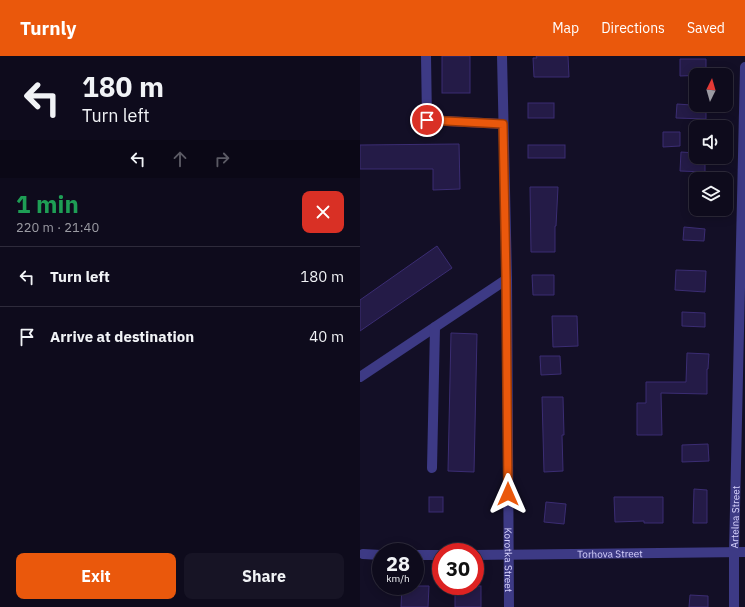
<!DOCTYPE html>
<html lang="en">
<head>
<meta charset="utf-8">
<style>
  body { margin:0; font-family:"IBM Plex Sans",sans-serif; background:#171425; color:#f1f3f6; height:100vh; display:flex; flex-direction:column; font-size:15px; white-space:nowrap }
  * { box-sizing:border-box; margin:0 }
  p { font-size:13px; color:#9b9ba3 }
  .icon { flex:none; width:22px; height:22px; fill:none; stroke:currentColor; stroke-width:2; stroke-linecap:round; stroke-linejoin:round }
  .map { position:relative; flex:1; overflow:hidden }
  .side { display:flex; flex-direction:column; background:#0e0b1c; width:360px }
  .side>* { flex:none }
  .top-card { background:#0e0b1c; color:#f1f3f6; overflow:hidden }
  .needle { width:26px; rotate:5deg }
  .tools { position:absolute; left:329px; top:12px; display:grid; gap:8px }
  .tools a { display:grid; place-items:center; width:44px; height:44px; border-radius:8px; background:#0e0b1c; box-shadow:0 2px 10px #0003,0 0 0 1px #2e2b3b; font-size:20px }
  .speed { position:absolute; left:12px; top:487px; display:flex; gap:8px; font-size:20px; font-weight:700; text-align:center }
  .speed>* { display:grid; place-content:center; width:52px; height:52px; border-radius:50%; background:#0e0b1c; box-shadow:0 2px 10px #0003,0 0 0 1px #2e2b3b; line-height:1 }
  .speed small { font-size:10px; font-weight:400 }
  .speed .limit { border:6px solid #d22; background:#fff; color:#111 }
  .pin { position:absolute; display:grid; place-items:center; width:34px; height:34px; color:#fff; margin:-17px; border:2px solid #fff; border-radius:50%; box-shadow:0 1px 4px #0007 }
  .me { position:absolute; width:44px; margin:-22px; rotate:0deg; stroke-linejoin:round; filter:drop-shadow(0 0 3px #0008) }
  .turn { display:flex; align-items:center; gap:14px; height:84px; padding:0 16px; font-size:18px }
  .turn .icon { width:52px; height:52px; stroke-width:2.5 }
  .turn b { display:block; font-size:28px; line-height:34px }
  .lanes { display:flex; align-items:center; height:38px; padding:0 16px; background:#0003; justify-content:center; gap:20px; direction:ltr }
  .lanes .off { opacity:.35 }
  .round { display:grid; place-items:center; flex:none; width:42px; height:42px; border-radius:8px; background:#171425 }
  .overview { display:flex; align-items:center; justify-content:space-between; height:68px; padding:0 16px }
  h1 { font-size:24px; font-weight:800; line-height:30px; color:#1e9e55 }
  .action { display:flex; gap:8px; margin-top:auto; padding:8px 16px }
  .action a { flex:1; height:46px; border-radius:8px; background:#ea580c; color:#fff; font-size:16px; font-weight:800; line-height:46px; text-align:center }
  .action a+a { background:#171425; color:#f1f3f6 }
  ul { padding:0; list-style:none }
  li { display:flex; align-items:center; gap:12px; height:60px; padding:0 16px; border-top:1px solid #2e2b3b }
  li div { flex:1 }
  li b { display:block; font-size:15px }
  li em { font-style:normal }
  header { display:flex; align-items:center; gap:24px; box-sizing:border-box; height:56px; padding:0 20px; background:#ea580c; color:#fff }
  header strong { font-size:19px }
  nav { display:flex; gap:22px; margin-inline-start:auto; font-size:14px }
  main { display:flex; flex:1; min-height:0 }
  .map>svg:first-child { display:block }
  .building { fill:#241b47; stroke:#3b2d73 }
  .lines { fill:none; stroke-linecap:round; stroke-linejoin:round }
  .minor { stroke:#3d3a85; stroke-width:10 }
  .route-casing { stroke:#983908; stroke-width:10 }
  .route { stroke:#ea580c; stroke-width:7 }
  .labels { text-anchor:middle; dominant-baseline:central; stroke-width:4; stroke-linejoin:round; paint-order:stroke }
  .street-label { font-size:10px; fill:#d9d4ff; stroke:#130f26 }
</style>
</head>
<body>
<header>
<strong>Turnly</strong>
<nav><a>Map</a><a>Directions</a><a>Saved</a></nav>
</header>
<main>
<section class="side">
<div class="top-card">
<div class="turn"><svg class="icon" aria-label="left" viewBox="0 0 24 24"><path d="M17 20v-9H6M10 6l-5 5 5 5"/></svg><div><b>180 m</b>Turn left</div></div>
<div class="lanes"><svg class="icon" aria-label="left" viewBox="0 0 24 24"><path d="M17 20v-9H6M10 6l-5 5 5 5"/></svg><svg class="icon off" aria-label="ahead" viewBox="0 0 24 24"><path d="M12 20V5M6 11l6-6 6 6"/></svg><svg class="icon off" aria-label="right" viewBox="0 0 24 24"><path d="M7 20v-9h11M14 6l5 5-5 5"/></svg></div>
</div>
<div class="overview"><div><h1>1 min</h1><p>220 m · 21:40</p></div><a class="round" style="background:#d93025;color:#fff"><svg class="icon" aria-label="close" viewBox="0 0 24 24"><path d="M6 6l12 12M18 6L6 18"/></svg></a></div>
<ul>
<li><svg class="icon" aria-label="left" viewBox="0 0 24 24"><path d="M17 20v-9H6M10 6l-5 5 5 5"/></svg><div><b>Turn left</b></div><em>180 m</em></li>
<li><svg class="icon" aria-label="arrive" viewBox="0 0 24 24"><path d="M6 21V4h12l-3 4 3 4H6"/></svg><div><b>Arrive at destination</b></div><em>40 m</em></li>
</ul>
<div class="action"><a>Exit</a><a>Share</a></div>
</section>
<div class="map">
<svg width="385" height="551" viewBox="0 0 385 551">
  <rect width="100%" height="100%" fill="#130f26"/>
  <g class="building">
    <rect x="82" y="0" width="28" height="37"/>
    <path d="M 176,0 L 208,0 L 209,21 L 174,21 L 173,2 L 177,2 Z"/>
    <path d="M 320,3 L 346,3 L 346,19 L 320,20 Z"/>
    <rect x="168" y="47" width="26" height="15"/>
    <path d="M 317,48 L 346,50 L 346,63 L 316,62 Z"/>
    <path d="M 303,76 L 320,76 L 320,90 L 303,91 Z"/>
    <path d="M 99,88 L 100,133 L 73,134 L 73,113 L 0,113 L 0,89 Z"/>
    <rect x="168" y="89" width="37" height="13"/>
    <path d="M 321,96 L 336,97 L 336,101 L 345,101 L 345,116 L 320,115 Z"/>
    <path d="M 170,131 L 198,131 L 196,170 L 195,170 L 195,196 L 171,196 Z"/>
    <path d="M 324,171 L 345,173 L 344,185 L 323,184 Z"/>
    <path d="M 77,190 L 92,212 L 0,275 L 0,244 Z"/>
    <path d="M 316,214 L 346,215 L 345,236 L 315,234 Z"/>
    <path d="M 172,219 L 194,219 L 194,239 L 173,239 Z"/>
    <path d="M 322,256 L 345,257 L 345,271 L 322,270 Z"/>
    <path d="M 192,260 L 217,260 L 218,290 L 193,291 Z"/>
    <path d="M 91,277 L 117,278 L 114,416 L 88,415 Z"/>
    <path d="M 327,297 L 349,298 L 348,313 L 347,313 L 347,338 L 301,337 L 302,379 L 277,379 L 277,347 L 286,347 L 286,326 L 326,326 Z"/>
    <path d="M 180,300 L 200,300 L 201,318 L 181,319 Z"/>
    <path d="M 182,341 L 203,341 L 204,379 L 202,379 L 203,415 L 184,416 Z"/>
    <path d="M 348,388 L 349,405 L 322,406 L 322,389 Z"/>
    <path d="M 334,433 L 347,434 L 347,467 L 333,467 Z"/>
    <rect x="69" y="441" width="14" height="15"/>
    <path d="M 254,441 L 303,441 L 303,467 L 284,467 L 284,465 L 255,466 Z"/>
    <path d="M 186,446 L 206,448 L 204,468 L 184,466 Z"/>
    <path d="M 42,530 L 69,530 L 68,551 L 41,551 Z"/>
    <rect x="95" y="530" width="26" height="21"/>
    <path d="M 330,539 L 348,540 L 348,551 L 329,551 Z"/>
  </g>
  <g class="lines">
    <g class="minor">
      <path d="M 66,0 L 67,64 L 143,68"/>
      <path id="s1" d="M 142,0 L 147,223 L 149,551"/>
      <path d="M 0,321 L 147,223"/>
      <path d="M 72,412 L 75,271"/>
      <path d="M 3,498 L 21,499"/>
      <path d="M 55,499 L 81,499"/>
      <path id="s2" d="M 115,499 L 385,496"/>
      <path id="s3" d="M 374,551 L 374,496 L 385,11"/>
    </g>
  </g>
  <g class="lines">
    <defs>
      <path id="route" d="M 67,64 L 143,68 L 146,223 L 148,438"/>
    </defs>
    <use href="#route" class="route-casing"/>
    <use href="#route" class="route"/>
  </g>
  <g class="labels">
    <g class="street-label">
      <text stroke="none"><textPath href="#s3" startOffset="90">Artelna Street</textPath></text>
      <text stroke="none"><textPath href="#s2" startOffset="135">Torhova Street</textPath></text>
      <text stroke="none"><textPath href="#s1" startOffset="504">Korotka Street</textPath></text>
    </g>
  </g>
</svg>
<div class="tools">
<a><svg class="needle" viewBox="-14 -14 28 28"><path d="M0-13l5 13h-10z" fill="#e53935"/><path d="M0 13l5-13h-10z" fill="#9b9ba3"/></svg></a>
<a><svg class="icon" aria-label="sound" viewBox="0 0 24 24"><path d="M4 9h4l5-4v14l-5-4H4zM17 9q2 3 0 6"/></svg></a>
<a><svg class="icon" aria-label="layers" viewBox="0 0 24 24"><path d="M12 4l9 5-9 5-9-5zM3 14l9 5 9-5"/></svg></a>
</div>
<div class="speed"><div>28<small>km/h</small></div><div class="limit">30</div></div>
<div class="pin" style="left:67px;top:64px;background:#d93025"><svg class="icon" aria-label="arrive" viewBox="0 0 24 24"><path d="M6 21V4h12l-3 4 3 4H6"/></svg></div>
<svg class="me" style="left:148px;top:438px" viewBox="-20 -20 40 40"><path d="M0-17L14 15 0 8-14 15z" fill="#ea580c" stroke="#fff" stroke-width="4"/></svg>
</div>
</main>
</body>
</html>
